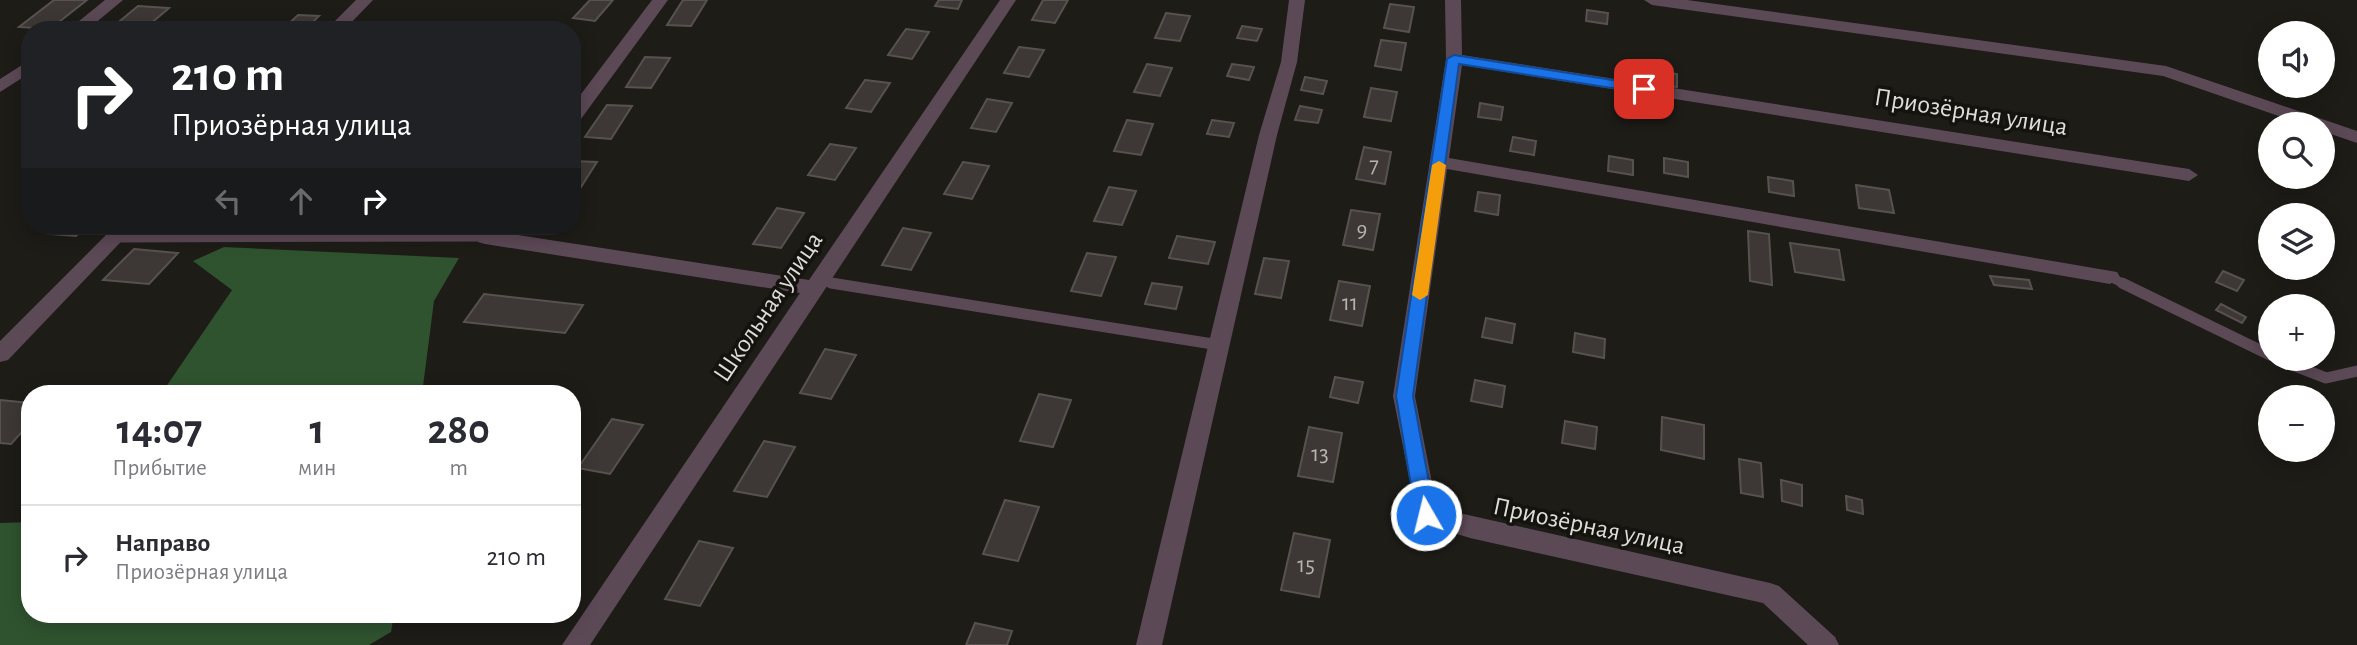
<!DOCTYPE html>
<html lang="ru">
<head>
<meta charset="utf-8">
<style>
  body { margin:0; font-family:"Alegreya Sans",sans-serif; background:#f7f7f7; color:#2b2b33; height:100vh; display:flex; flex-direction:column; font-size:26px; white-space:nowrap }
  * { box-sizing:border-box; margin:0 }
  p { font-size:23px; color:#7c7c81 }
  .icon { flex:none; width:38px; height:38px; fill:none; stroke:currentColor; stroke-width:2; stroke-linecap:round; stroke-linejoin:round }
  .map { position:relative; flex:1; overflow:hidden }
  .drawer { position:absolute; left:21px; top:385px; width:560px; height:238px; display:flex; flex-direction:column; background:#fff; border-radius:28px; box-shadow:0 4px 18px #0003 }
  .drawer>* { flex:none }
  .guide { position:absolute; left:21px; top:21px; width:560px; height:214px; border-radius:28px; box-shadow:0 4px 18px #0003; background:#202124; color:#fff; overflow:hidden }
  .fabs { position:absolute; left:2258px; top:21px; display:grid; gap:14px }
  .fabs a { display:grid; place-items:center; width:77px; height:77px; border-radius:50%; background:#fff; box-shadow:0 4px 18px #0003; font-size:35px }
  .pin { position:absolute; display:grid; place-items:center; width:60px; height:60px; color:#fff; margin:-30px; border-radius:14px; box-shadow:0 4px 10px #0006 }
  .me { position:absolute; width:77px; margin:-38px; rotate:352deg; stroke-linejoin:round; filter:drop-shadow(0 0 5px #0008) }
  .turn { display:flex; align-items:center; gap:24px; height:147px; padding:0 35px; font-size:32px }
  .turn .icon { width:91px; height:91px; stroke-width:2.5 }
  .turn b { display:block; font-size:49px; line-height:60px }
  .lanes { display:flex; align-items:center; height:66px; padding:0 35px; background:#0003; justify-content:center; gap:35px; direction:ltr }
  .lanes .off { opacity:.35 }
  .eta { display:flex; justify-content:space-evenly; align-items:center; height:119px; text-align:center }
  .eta b { font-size:42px; font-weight:700; line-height:49px }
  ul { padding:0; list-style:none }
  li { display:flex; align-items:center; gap:21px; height:105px; padding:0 35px; border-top:2px solid #e1e1e2 }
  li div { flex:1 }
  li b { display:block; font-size:26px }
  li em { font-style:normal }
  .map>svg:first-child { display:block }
  .forest { fill:#2f532f }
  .building { fill:#3d3835; stroke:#57524f; stroke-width:2 }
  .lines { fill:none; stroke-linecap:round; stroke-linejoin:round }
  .lane-far1 { stroke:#5c4956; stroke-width:9 }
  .lane { stroke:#5c4956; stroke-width:11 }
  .street { fill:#5c4956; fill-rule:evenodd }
  .route { fill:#1a73e8; stroke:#114b97; stroke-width:2 }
  .slow { fill:#f59e0b }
  .labels { text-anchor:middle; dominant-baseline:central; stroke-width:7; stroke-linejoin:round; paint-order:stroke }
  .number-label { font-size:23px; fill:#b6b4b1 }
  .street-label { font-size:26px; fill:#deddda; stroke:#14130e }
</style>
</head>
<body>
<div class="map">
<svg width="2357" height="645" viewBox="0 0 2357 645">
  <rect width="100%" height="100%" fill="#1d1c17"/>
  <g class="forest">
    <path d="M 224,247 L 459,258 L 434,301 L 422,394 L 161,394 L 232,290 L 193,261 Z"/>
    <path d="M 30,522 L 30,614 L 394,614 L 391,632 L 369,645 L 0,645 L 0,523 Z"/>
  </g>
  <g class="building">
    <path d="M 54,0 L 87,0 L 50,29 L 19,27 Z"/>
    <path d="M 590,0 L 613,0 L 595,21 L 573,18 Z"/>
    <path d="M 683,0 L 707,0 L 691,26 L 667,25 Z"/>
    <path d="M 939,0 L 962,0 L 958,9 L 935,6 Z"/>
    <path d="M 1043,0 L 1068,0 L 1055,23 L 1032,20 Z"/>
    <path d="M 1390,4 L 1414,7 L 1409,32 L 1384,28 Z"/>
    <path d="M 138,6 L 169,8 L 143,30 L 109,30 Z"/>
    <path d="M 1587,10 L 1608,13 L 1607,24 L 1586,21 Z"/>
    <path d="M 1166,13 L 1190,16 L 1180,41 L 1155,38 Z"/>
    <path d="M 298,15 L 319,16 L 305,30 L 282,30 Z"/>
    <path d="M 371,22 L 392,23 L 386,30 L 363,30 Z"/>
    <path d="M 1242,26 L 1262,29 L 1257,41 L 1237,38 Z"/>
    <path d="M 906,29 L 929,32 L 912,59 L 888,55 Z"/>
    <path d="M 1381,40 L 1406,43 L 1401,70 L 1375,66 Z"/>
    <path d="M 1019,47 L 1044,50 L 1029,77 L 1004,73 Z"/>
    <path d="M 645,57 L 670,58 L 651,88 L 626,87 Z"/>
    <path d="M 1147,64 L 1172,68 L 1160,96 L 1134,92 Z"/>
    <path d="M 1232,64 L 1254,67 L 1249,80 L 1227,76 Z"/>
    <path d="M 1623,66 L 1677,74 L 1677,87 L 1622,79 Z"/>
    <path d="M 1305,77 L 1327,81 L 1323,94 L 1301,90 Z"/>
    <path d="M 865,80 L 890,83 L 871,112 L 846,108 Z"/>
    <path d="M 1371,88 L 1397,92 L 1391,121 L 1364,117 Z"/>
    <path d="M 987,99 L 1012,103 L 996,132 L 971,128 Z"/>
    <path d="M 1480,103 L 1503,107 L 1501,120 L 1478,117 Z"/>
    <path d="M 607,105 L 632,106 L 611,139 L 585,137 Z"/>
    <path d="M 1300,106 L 1322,110 L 1318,123 L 1295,120 Z"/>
    <path d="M 1127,120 L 1153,124 L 1141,155 L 1114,151 Z"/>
    <path d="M 1212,120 L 1234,123 L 1229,137 L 1207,134 Z"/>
    <path d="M 1513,137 L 1536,141 L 1534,155 L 1510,151 Z"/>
    <path d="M 830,144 L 856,148 L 835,180 L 808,175 Z"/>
    <path d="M 1364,147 L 1391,152 L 1385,184 L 1356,179 Z"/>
    <path d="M 1609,156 L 1633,160 L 1633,175 L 1608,171 Z"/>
    <path d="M 1664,158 L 1688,162 L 1688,177 L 1664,173 Z"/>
    <path d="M 572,161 L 597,162 L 574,198 L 572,198 Z"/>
    <path d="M 963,162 L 989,166 L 972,199 L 944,194 Z"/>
    <path d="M 1768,177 L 1793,181 L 1794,196 L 1769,192 Z"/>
    <path d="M 1856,185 L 1889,190 L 1894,213 L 1859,208 Z"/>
    <path d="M 1109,187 L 1136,191 L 1122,225 L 1094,221 Z"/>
    <path d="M 1478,192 L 1500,195 L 1498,215 L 1475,211 Z"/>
    <path d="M 777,208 L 804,213 L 781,248 L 753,244 Z"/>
    <path d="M 1351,210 L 1380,214 L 1373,250 L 1343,245 Z"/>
    <path d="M 59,226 L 86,226 L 76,236 L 50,234 Z"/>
    <path d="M 903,228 L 931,233 L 911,270 L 882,265 Z"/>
    <path d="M 1748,231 L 1769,234 L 1772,285 L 1750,281 Z"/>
    <path d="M 1177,236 L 1215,242 L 1208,264 L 1169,258 Z"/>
    <path d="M 1790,243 L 1839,250 L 1844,280 L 1795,272 Z"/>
    <path d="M 134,249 L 178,253 L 149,284 L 103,280 Z"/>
    <path d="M 1087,253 L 1116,257 L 1101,296 L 1071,291 Z"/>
    <path d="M 1264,258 L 1289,261 L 1281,298 L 1255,294 Z"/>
    <path d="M 2223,271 L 2244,280 L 2237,291 L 2216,282 Z"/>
    <path d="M 1990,276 L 2029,280 L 2032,289 L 1994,285 Z"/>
    <path d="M 1339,281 L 1370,286 L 1362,326 L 1330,320 Z"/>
    <path d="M 1152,283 L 1182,287 L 1176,309 L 1145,304 Z"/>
    <path d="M 484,294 L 583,305 L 565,333 L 464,322 Z"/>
    <path d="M 2221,304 L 2246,317 L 2242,323 L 2216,310 Z"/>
    <path d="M 1486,318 L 1515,324 L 1512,343 L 1482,337 Z"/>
    <path d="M 1575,333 L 1605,339 L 1604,358 L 1573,352 Z"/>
    <path d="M 825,349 L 856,355 L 831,399 L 800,393 Z"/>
    <path d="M 1335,377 L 1363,382 L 1358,403 L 1330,397 Z"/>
    <path d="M 1475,380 L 1505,386 L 1502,407 L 1471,401 Z"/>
    <path d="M 1039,394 L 1071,400 L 1053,447 L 1020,441 Z"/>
    <path d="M 0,400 L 30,403 L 30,423 L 11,444 L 0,443 Z"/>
    <path d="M 1662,417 L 1704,425 L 1704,459 L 1661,450 Z"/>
    <path d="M 612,419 L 643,425 L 610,474 L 578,468 Z"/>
    <path d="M 1565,421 L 1597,427 L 1595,449 L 1562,443 Z"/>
    <path d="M 1309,427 L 1342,433 L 1333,482 L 1298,476 Z"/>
    <path d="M 764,441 L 795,447 L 767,497 L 734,491 Z"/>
    <path d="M 1739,459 L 1761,463 L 1763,497 L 1741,493 Z"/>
    <path d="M 1781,480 L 1802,485 L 1802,506 L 1782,501 Z"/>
    <path d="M 1846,496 L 1862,500 L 1863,514 L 1847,510 Z"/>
    <path d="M 1005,500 L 1039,507 L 1018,561 L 983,554 Z"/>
    <path d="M 1294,533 L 1330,540 L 1319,597 L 1281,590 Z"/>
    <path d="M 699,541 L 733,548 L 700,606 L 665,599 Z"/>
    <path d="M 975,623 L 1012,631 L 1007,645 L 966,645 Z"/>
  </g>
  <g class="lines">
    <g class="lane-far1">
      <path d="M 114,238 L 485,237"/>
      <path d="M 2110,277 L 2126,285"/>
      <path d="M 819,281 L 842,285"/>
    </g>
    <g class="lane">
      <path d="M 831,283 L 1219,345"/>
      <path d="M 2122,283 L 2270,355"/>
      <path d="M 2277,359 L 2326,378 L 2357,371"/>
    </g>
    <g class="street">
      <path d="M 105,0 L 123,0 L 87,30 L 68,30 Z"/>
      <path d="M 356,0 L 373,0 L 344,30 L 326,30 Z"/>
      <path d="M 652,0 L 668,0 L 578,123 L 572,124 L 572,106 Z"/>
      <path d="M 1000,0 L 1016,0 L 590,645 L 562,645 L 800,293 L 485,244 L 478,242 L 475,237 L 483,226 L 503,226 L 499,232 L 809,280 Z"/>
      <path d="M 1289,0 L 1305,0 L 1297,62 L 1277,135 L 1162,645 L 1136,645 L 1259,135 L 1281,62 Z"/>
      <path d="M 1445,0 L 1461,0 L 1462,55 L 2189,169 L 2198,175 L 2189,181 L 1462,65 L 1449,158 L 2117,272 L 2120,277 L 2110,284 L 1447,169 L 1415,396 L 1437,508 L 1770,583 L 1779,586 L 1835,637 L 1839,645 L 1808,645 L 1763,603 L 1470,538 L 1418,522 L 1393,396 L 1446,59 Z"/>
      <path d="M 1644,0 L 1687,0 L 2166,66 L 2357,131 L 2357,143 L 2322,131 L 2322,124 L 2302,124 L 2163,76 L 1652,5 Z"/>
      <path d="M 30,60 L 30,73 L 0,92 L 0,79 Z"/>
      <path d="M 115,226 L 136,226 L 8,360 L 0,362 L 0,341 Z"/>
    </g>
  </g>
  <path class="route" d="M 1454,55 L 1644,85 L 1651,89 L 1644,93 L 1459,64 L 1413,396 L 1435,515 L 1426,523 L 1416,515 L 1396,396 L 1447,59 Z"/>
  <path class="slow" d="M 1439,161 L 1446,165 L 1428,295 L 1420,300 L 1412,295 L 1432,165 Z"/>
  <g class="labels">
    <g class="number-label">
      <text x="1374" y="165">7</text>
      <text x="1362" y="230">9</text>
      <text x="1350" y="303">11</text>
      <text x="1320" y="454">13</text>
      <text x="1306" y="565">15</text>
    </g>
    <g class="street-label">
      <text transform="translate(1971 112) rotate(9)">Приозёрная улица</text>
      <text transform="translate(768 307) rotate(-56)">Школьная улица</text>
      <text transform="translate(1589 526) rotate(12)">Приозёрная улица</text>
    </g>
  </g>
</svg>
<div class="fabs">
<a><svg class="icon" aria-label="sound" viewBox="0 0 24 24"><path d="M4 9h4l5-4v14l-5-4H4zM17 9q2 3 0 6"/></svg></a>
<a><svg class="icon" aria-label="search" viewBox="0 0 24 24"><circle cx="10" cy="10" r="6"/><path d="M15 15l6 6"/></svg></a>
<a><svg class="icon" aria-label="layers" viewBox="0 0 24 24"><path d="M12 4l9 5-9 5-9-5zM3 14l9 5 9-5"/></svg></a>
<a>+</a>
<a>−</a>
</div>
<div class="pin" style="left:1644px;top:89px;background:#d93025"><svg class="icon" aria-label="arrive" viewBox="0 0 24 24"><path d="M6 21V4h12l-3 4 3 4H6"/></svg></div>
<svg class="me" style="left:1426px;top:515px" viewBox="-20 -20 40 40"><circle r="17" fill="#1a73e8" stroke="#fff" stroke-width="3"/><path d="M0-11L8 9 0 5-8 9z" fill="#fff"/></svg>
<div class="guide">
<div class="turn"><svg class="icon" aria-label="right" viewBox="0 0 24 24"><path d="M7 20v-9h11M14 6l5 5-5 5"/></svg><div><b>210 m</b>Приозёрная улица</div></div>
<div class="lanes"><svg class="icon off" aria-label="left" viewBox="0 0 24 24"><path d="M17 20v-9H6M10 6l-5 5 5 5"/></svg><svg class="icon off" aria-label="ahead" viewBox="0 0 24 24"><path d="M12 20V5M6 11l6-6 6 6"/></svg><svg class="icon" aria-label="right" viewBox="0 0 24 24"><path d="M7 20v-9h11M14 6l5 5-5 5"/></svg></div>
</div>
<section class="drawer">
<div class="eta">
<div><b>14:07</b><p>Прибытие</p></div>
<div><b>1</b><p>мин</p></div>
<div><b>280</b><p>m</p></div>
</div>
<ul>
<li><svg class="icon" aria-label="right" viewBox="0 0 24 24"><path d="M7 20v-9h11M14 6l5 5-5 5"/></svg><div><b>Направо</b><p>Приозёрная улица</p></div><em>210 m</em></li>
</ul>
</section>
</div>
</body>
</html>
